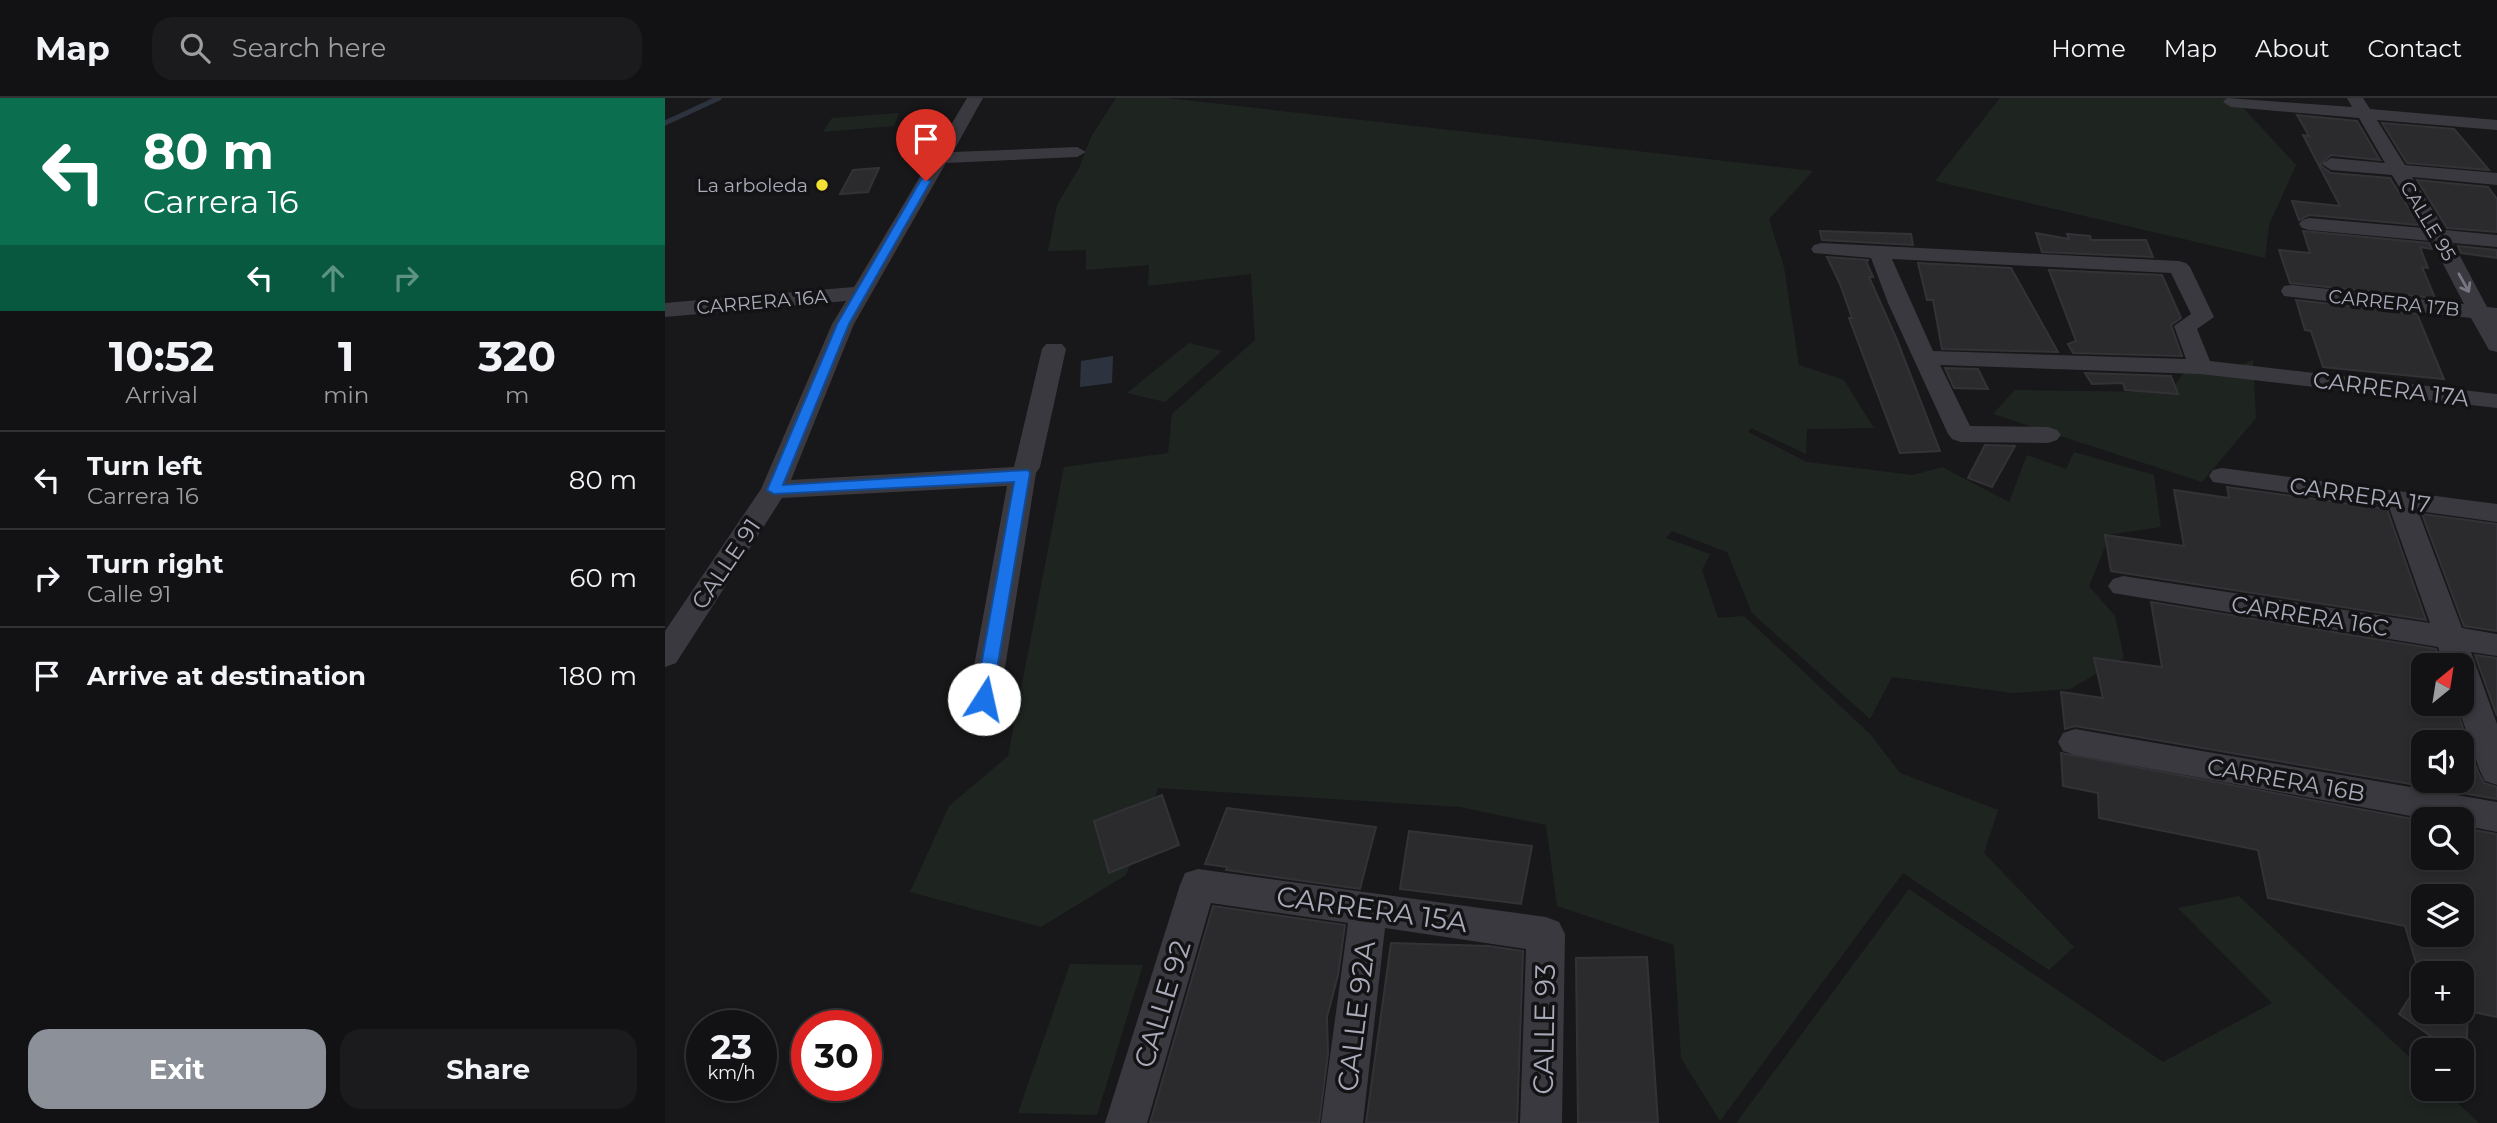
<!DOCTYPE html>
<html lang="en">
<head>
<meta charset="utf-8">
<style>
  body { margin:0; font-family:Montserrat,sans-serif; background:#1b1b1d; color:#f1f3f6; height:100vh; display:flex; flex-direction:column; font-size:26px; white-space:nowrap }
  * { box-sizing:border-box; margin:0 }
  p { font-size:23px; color:#9c9ea0 }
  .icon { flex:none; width:38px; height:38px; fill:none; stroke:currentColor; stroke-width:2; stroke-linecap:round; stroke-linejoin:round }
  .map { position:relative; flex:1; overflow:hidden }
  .panel { display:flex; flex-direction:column; background:#121214; width:665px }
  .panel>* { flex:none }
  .top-card { background:#0b6e4f; color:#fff; overflow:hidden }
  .needle { width:46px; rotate:30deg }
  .fabs { position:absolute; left:1746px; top:555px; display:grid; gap:14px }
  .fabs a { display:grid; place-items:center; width:63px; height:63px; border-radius:14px; background:#121214; box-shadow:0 4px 10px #0003,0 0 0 2px #313234; font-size:35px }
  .speed { position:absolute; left:21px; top:912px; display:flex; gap:14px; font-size:35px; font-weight:700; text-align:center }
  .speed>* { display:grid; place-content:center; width:91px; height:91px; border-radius:50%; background:#121214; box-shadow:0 4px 10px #0003,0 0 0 2px #313234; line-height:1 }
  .speed small { font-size:18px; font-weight:400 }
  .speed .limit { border:10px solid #d22; background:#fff; color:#111 }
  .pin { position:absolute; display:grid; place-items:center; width:60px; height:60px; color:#fff; margin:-72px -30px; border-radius:50% 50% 50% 0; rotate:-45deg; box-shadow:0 0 7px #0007 }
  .pin .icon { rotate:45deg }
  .me { position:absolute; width:77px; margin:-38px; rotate:10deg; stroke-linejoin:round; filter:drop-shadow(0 0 5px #0008) }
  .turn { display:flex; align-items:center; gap:24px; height:147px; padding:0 28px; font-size:32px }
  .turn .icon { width:91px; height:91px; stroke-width:2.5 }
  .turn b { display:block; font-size:49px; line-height:60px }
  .lanes { display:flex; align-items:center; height:66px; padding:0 28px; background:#0003; justify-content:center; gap:35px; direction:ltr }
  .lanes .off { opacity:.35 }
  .eta { display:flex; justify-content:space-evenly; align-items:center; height:119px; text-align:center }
  .eta b { font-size:42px; font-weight:700; line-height:49px }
  .action { display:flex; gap:14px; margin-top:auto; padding:14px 28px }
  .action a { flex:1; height:80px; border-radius:21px; background:#8c9099; color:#fff; font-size:28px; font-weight:700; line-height:80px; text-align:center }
  .action a+a { background:#1b1b1d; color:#f1f3f6 }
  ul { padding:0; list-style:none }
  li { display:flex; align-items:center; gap:21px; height:98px; padding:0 28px; border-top:2px solid #313234 }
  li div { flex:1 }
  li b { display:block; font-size:26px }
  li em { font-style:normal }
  header { display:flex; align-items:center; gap:42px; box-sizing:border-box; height:98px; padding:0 35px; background:#121214; border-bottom:2px solid #313234 }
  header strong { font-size:33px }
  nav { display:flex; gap:38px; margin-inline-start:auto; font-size:24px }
  .search { width:490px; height:63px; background:#1b1b1d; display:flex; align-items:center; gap:18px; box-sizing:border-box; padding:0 24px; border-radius:21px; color:#9c9ea0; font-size:26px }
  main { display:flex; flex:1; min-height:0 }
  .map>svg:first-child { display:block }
  .green { fill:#1e2520 }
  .water { fill:#2d333e }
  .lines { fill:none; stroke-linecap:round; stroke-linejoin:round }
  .stream { stroke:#2d333e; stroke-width:5 }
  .building { fill:#2b2b2e; stroke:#333236; stroke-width:2; fill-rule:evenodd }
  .street { fill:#39393f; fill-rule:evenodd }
  .oneway { stroke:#777883 }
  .route { fill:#1a73e8; stroke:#114b97; stroke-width:2 }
  .poi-dot { fill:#f3e037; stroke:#131315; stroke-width:2.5 }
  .labels { text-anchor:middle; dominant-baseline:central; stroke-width:7; stroke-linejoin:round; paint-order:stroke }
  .far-poi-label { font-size:19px; fill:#aaabba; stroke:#131315; text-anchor:end }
  .far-street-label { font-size:19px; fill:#aaabba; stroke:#131315 }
  .street-label { font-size:23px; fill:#aaabba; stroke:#131315 }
  .near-street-label { font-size:28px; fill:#aaabba; stroke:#131315 }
</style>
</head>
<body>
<header>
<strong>Map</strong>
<div class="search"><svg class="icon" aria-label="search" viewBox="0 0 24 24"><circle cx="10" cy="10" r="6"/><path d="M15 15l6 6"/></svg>Search here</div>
<nav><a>Home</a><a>Map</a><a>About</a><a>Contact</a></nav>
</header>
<main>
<section class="panel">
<div class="top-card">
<div class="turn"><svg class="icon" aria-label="left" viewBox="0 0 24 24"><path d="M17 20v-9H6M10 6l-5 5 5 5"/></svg><div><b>80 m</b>Carrera 16</div></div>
<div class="lanes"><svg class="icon" aria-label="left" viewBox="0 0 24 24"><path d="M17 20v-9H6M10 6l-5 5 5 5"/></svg><svg class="icon off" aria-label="ahead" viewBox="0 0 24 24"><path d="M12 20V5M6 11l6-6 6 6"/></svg><svg class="icon off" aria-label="right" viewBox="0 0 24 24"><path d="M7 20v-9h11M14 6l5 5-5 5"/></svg></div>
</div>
<div class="eta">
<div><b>10:52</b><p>Arrival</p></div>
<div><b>1</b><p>min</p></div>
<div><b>320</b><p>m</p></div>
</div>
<ul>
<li><svg class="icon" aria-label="left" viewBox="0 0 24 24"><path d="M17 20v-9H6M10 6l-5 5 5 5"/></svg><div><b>Turn left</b><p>Carrera 16</p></div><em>80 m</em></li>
<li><svg class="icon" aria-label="right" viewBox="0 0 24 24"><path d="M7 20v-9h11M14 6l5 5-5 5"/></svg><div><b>Turn right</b><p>Calle 91</p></div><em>60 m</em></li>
<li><svg class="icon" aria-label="arrive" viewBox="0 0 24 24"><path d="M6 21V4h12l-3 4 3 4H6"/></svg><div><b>Arrive at destination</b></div><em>180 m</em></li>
</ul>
<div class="action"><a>Exit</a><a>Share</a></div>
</section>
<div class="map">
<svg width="1832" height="1025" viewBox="0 0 1832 1025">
  <rect width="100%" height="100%" fill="#18181a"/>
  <g class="green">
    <path d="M 451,0 L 502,0 L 1148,73 L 1104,121 L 1119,169 L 1134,267 L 1179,282 L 1209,330 L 1142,331 L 1141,356 L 1086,330 L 1083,334 L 1142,364 L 1248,377 L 1277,369 L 1344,404 L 1362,357 L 1401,371 L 1409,354 L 1489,377 L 1496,429 L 1441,437 L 1442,444 L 1424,488 L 1450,518 L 1459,560 L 1405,591 L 1348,595 L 1227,579 L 1205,621 L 1087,515 L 1062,454 L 1007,433 L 1001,440 L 1045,456 L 1037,472 L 1053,520 L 1079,518 L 1205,636 L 1235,675 L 1333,712 L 1319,755 L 1409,849 L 1384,872 L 1238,775 L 1055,1023 L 1016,960 L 1009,847 L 892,808 L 881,727 L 795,709 L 493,690 L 461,777 L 376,829 L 245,794 L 284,708 L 343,658 L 399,369 L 503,355 L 507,316 L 590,242 L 586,176 L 483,188 L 484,167 L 421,172 L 421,152 L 383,153 L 392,107 L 414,70 L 426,39 Z"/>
    <path d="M 1335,0 L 1569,0 L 1631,67 L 1604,127 L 1600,160 L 1270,83 Z"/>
    <path d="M 234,15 L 229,28 L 158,34 L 167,20 Z"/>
    <path d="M 524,245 L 557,253 L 500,304 L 462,295 Z"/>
    <path d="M 1588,262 L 1591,320 L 1537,384 L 1328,316 L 1350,292 L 1482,294 L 1511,286 L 1520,273 L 1558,275 Z"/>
    <path d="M 1244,791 L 1498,964 L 1607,905 L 1513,810 L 1574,798 L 1759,973 L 1759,990 L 1778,991 L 1814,1025 L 1071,1025 Z"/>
    <path d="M 405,866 L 478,867 L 432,1017 L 353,1015 Z"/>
  </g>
  <path class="water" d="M 448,258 L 447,285 L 415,289 L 416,263 Z"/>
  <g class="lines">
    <path class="stream" d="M 0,25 L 54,0"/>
  </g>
  <g class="building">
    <path d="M 1632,17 L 1692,23 L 1715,62 L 1666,57 L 1655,67 L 1666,75 L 1725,80 L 1754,127 L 1644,117 L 1634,122 L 1627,103 L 1675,108 L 1638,37 L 1644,38 Z"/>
    <path d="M 1717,25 L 1789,31 L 1824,72 L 1742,65 Z"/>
    <path d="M 214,70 L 203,94 L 175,96 L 188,72 Z"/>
    <path d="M 1752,82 L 1823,89 L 1832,101 L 1832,134 L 1782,130 Z"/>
    <path d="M 1155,133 L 1246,136 L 1248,147 L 1157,142 Z"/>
    <path d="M 1638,133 L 1764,145 L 1767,151 L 1755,149 L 1763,170 L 1757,169 L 1770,200 L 1625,185 L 1614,152 L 1645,155 Z"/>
    <path d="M 1371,135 L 1404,141 L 1402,136 L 1425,138 L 1426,142 L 1481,142 L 1488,159 L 1377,154 Z"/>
    <path d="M 1793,148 L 1832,152 L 1832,160 L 1796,155 Z"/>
    <path d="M 1162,159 L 1204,162 L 1201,163 L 1208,179 L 1204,179 L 1232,242 L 1275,353 L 1235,355 L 1184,220 L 1187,220 L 1175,186 Z"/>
    <path d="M 1253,165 L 1346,170 L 1393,254 L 1277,251 L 1268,202 L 1262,202 Z"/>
    <path d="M 1384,172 L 1497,177 L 1516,220 L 1506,227 L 1517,258 L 1408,255 L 1403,246 L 1411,243 Z"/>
    <path d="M 1631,202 L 1752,216 L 1779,281 L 1658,269 L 1646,233 L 1640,232 Z"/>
    <path d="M 1280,270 L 1313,271 L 1323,291 L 1289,290 Z"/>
    <path d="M 1420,275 L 1506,278 L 1513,296 L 1460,292 L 1458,285 L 1427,286 Z"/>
    <path d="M 1320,347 L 1350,348 L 1327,389 L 1303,380 Z"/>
    <path d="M 1562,389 L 1722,411 L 1761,522 L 1446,473 L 1440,437 L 1519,448 L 1509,392 L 1564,400 Z"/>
    <path d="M 1757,416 L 1832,426 L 1832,533 L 1799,528 Z"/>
    <path d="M 1486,504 L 1771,551 L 1776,567 L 1759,567 L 1759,606 L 1790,606 L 1813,674 L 1819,685 L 1832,689 L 1832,701 L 1410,628 L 1400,631 L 1396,594 L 1438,600 L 1429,560 L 1497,569 ZM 1759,644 L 1797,644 L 1797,682 L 1759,682 Z"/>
    <path d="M 1810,557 L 1832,560 L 1832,618 Z"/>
    <path d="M 1396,655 L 1759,723 L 1759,760 L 1797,760 L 1797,730 L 1832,736 L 1832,919 L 1803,913 L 1801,962 L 1797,960 L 1797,952 L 1786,952 L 1734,916 L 1756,882 L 1740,828 L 1603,800 L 1593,752 L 1434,720 L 1433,695 L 1398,688 ZM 1759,798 L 1797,798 L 1797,836 L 1759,836 ZM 1759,875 L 1797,875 L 1797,914 L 1759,914 Z"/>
    <path d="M 497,697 L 514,747 L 444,775 L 429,723 Z"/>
    <path d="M 562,710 L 711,729 L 695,791 L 561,772 L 562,769 L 540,766 Z"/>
    <path d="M 744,733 L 867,748 L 856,806 L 735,791 Z"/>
    <path d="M 548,808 L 680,827 L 673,877 L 662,919 L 663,956 L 654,1025 L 485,1025 Z"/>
    <path d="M 726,845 L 824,848 L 858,853 L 852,1025 L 701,1025 Z"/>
    <path d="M 982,859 L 993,1025 L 913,1025 L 911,860 Z"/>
  </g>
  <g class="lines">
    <g class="street">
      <path d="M 302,0 L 318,0 L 288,54 L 412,49 L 421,54 L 412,59 L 281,65 L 189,226 L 126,382 L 349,369 L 377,251 L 381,246 L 397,246 L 401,251 L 375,369 L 371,375 L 335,601 L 330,610 L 319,613 L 308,610 L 303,601 L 342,388 L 117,400 L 11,565 L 0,569 L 0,533 L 96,391 L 167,226 L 181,203 L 0,219 L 0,205 L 189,189 Z"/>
      <path d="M 1562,0 L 1687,9 L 1682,0 L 1698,0 L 1705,11 L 1832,22 L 1832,32 L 1712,22 L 1740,67 L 1832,75 L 1832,87 L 1747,79 L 1780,132 L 1832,137 L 1832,149 L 1788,145 L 1822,209 L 1832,210 L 1832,254 L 1824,252 L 1806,220 L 1619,198 L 1616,193 L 1619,188 L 1627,187 L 1799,206 L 1766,143 L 1644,132 L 1637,130 L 1634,126 L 1637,122 L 1644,120 L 1759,130 L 1727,77 L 1666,72 L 1657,66 L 1666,60 L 1720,65 L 1694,20 L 1566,9 L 1558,4 Z"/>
      <path d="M 1156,145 L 1514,163 L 1521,165 L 1525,169 L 1549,219 L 1532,231 L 1545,263 L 1832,296 L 1832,310 L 1535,276 L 1275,267 L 1305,328 L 1383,329 L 1392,332 L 1396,337 L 1392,342 L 1383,345 L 1296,344 L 1287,341 L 1283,336 L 1223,205 L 1206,160 L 1149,155 L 1146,151 L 1149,147 ZM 1227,161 L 1506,175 L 1526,216 L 1509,228 L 1521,261 L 1268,253 Z"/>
      <path d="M 1557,370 L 1832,406 L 1832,424 L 1753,413 L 1797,530 L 1832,536 L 1832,558 L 1806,554 L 1832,626 L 1832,687 L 1820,683 L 1815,673 L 1792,606 L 1797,606 L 1797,567 L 1779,567 L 1773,549 L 1448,495 L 1443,488 L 1448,481 L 1458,478 L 1765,525 L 1724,409 L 1548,384 L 1544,378 L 1548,372 Z"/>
      <path d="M 1410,631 L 1832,704 L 1832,734 L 1797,727 L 1797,721 L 1762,721 L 1410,657 L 1398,653 L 1393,644 L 1398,635 Z"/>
      <path d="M 533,771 L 881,819 L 894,824 L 900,836 L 897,1025 L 855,1025 L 861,851 L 720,830 L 698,1025 L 656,1025 L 683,825 L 546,805 L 482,1025 L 440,1025 L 515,787 L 520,775 Z"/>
    </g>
  </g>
  <defs><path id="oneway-shaft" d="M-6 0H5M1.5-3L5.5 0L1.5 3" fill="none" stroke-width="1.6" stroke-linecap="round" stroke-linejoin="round" transform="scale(1.75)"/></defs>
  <use class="oneway" href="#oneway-shaft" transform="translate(1799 185) rotate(61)"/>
  <path class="route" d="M 257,80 L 266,83 L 184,226 L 118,387 L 363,372 L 365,375 L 327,601 L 325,606 L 313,606 L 310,601 L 349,384 L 109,396 L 102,392 L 172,226 Z"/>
  <circle class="poi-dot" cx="157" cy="87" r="7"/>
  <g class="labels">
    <g class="far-poi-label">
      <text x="143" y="87">La arboleda</text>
    </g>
    <g class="far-street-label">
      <text transform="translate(1763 123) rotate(59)">CALLE 95</text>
      <text transform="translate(97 204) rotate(-5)">CARRERA 16A</text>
      <text transform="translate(1729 205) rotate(6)">CARRERA 17B</text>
    </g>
    <g class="street-label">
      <text transform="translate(1726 291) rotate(7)">CARRERA 17A</text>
      <text transform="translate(1695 397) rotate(8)">CARRERA 17</text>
      <text transform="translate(61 466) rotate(-56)">CALLE 91</text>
      <text transform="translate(1645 518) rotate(9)">CARRERA 16C</text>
      <text transform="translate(1621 682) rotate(10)">CARRERA 16B</text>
    </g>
    <g class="near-street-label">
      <text transform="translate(707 811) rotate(8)">CARRERA 15A</text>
      <text transform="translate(497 906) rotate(-73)">CALLE 92</text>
      <text transform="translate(691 918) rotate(-83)">CALLE 92A</text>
      <text transform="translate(879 931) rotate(-89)">CALLE 93</text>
    </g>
  </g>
</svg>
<div class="fabs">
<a><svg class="needle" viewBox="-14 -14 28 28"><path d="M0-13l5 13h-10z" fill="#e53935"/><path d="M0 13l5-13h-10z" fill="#9c9ea0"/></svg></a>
<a><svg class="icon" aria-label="sound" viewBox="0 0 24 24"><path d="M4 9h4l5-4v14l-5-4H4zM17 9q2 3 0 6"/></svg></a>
<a><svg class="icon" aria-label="search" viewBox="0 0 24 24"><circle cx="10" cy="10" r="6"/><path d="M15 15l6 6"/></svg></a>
<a><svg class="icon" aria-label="layers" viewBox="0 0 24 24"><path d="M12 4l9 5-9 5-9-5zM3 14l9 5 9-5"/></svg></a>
<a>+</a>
<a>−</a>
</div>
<div class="speed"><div>23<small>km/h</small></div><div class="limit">30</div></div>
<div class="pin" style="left:261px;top:83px;background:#d93025"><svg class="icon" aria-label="arrive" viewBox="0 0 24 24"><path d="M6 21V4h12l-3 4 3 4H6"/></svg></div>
<svg class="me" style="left:319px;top:601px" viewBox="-20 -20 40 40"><circle r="19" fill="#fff"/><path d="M0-13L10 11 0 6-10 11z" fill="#1a73e8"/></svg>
</div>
</main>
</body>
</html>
